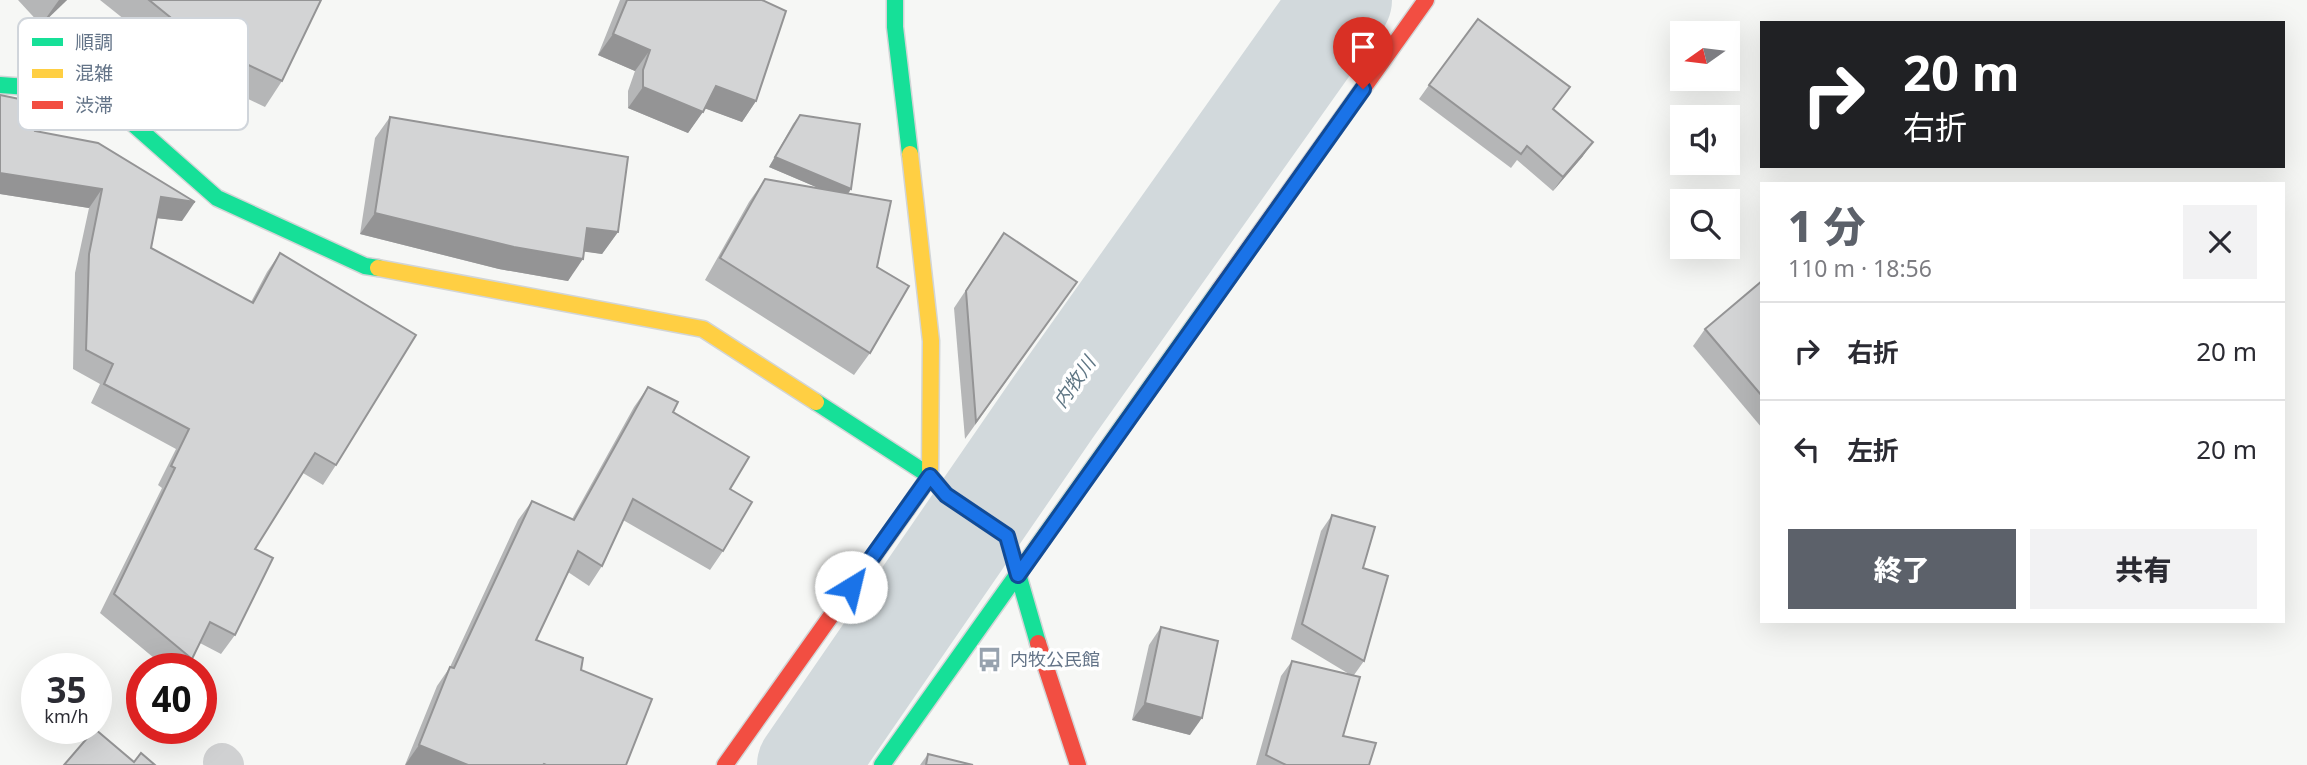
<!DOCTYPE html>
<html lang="ja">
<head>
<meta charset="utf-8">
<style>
  body { margin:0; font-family:"Noto Sans","Noto Sans JP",sans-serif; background:#f2f2f3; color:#2b2b33; height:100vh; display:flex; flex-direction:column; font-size:26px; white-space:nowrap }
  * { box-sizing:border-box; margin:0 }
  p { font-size:23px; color:#7c7c81 }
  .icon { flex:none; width:38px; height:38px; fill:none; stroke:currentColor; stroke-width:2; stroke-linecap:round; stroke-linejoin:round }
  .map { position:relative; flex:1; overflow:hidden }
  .side { position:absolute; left:1760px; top:182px; width:525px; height:441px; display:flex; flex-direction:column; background:#fff; border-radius:0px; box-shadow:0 7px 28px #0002 }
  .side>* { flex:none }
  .top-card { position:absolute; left:1760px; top:21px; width:525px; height:147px; border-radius:0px; box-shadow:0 7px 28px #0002; background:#202124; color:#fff; overflow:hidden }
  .needle { width:46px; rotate:256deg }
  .fabs { position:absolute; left:1670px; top:21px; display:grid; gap:14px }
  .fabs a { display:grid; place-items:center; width:70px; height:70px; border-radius:0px; background:#fff; box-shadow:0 7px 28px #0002; font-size:35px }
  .speed { position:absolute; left:21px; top:653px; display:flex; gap:14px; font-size:35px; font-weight:700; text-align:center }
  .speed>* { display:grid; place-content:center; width:91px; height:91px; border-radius:50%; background:#fff; box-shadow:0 7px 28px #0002; line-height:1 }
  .speed small { font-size:18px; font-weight:400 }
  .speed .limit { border:10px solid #d22; background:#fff; color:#111 }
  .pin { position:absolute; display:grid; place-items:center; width:60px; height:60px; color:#fff; margin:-72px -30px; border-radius:50% 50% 50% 0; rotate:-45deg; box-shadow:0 0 7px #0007 }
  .pin .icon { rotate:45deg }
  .me { position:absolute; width:77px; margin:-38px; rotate:36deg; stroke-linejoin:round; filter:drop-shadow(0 0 5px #0008) }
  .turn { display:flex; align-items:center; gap:24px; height:147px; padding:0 28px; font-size:32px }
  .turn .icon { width:91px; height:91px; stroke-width:2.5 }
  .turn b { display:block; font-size:49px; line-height:60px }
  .round { display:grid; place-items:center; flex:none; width:74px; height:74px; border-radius:0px; background:#f2f2f3 }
  .overview { display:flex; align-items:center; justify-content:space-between; height:119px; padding:0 28px }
  h1 { font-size:42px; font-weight:800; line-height:52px; color:#5c616a }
  .action { display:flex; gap:14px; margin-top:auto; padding:14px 28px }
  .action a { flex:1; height:80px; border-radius:0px; background:#5c616a; color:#fff; font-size:28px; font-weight:800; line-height:80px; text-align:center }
  .action a+a { background:#f2f2f3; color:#2b2b33 }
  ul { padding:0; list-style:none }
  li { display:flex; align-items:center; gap:21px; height:98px; padding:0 28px; border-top:2px solid #e1e1e2 }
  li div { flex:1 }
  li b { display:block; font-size:26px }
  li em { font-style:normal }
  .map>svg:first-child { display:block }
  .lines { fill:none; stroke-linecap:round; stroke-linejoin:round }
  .river { stroke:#d2d9dc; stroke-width:100 }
  .fast-casing { stroke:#d2d5d6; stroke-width:19 }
  .slow-casing { stroke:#d2d5d6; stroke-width:19 }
  .jam-casing { stroke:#d2d5d6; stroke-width:19 }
  .street { stroke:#d0d1d2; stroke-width:38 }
  .fast { stroke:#16e098; stroke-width:16 }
  .slow { stroke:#ffcf43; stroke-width:16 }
  .jam { stroke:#f24e42; stroke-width:16 }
  .wall { fill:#b5b6b7 }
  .shaded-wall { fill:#949495 }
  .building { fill:#d3d4d5; stroke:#949495; stroke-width:2 }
  .route-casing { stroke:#114b97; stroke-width:18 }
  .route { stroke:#1a73e8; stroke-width:12 }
  .labels { text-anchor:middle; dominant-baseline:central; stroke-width:7; stroke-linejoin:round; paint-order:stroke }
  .poi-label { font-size:18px; fill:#647488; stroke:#fff; text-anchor:start }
  .water-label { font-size:19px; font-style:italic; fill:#5f7684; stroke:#fff }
  .key { fill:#fff; stroke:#d0d5db; stroke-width:2 }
  .key-label { font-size:19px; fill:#647488 }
</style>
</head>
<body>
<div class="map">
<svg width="2307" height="765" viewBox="0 0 2307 765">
  <rect width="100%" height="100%" fill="#f6f7f5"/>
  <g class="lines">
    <path class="river" d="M 807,765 L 1052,409 L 1342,0"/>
    <defs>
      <g id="fast">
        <path d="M 895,0 L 895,27 L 910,154"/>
        <path d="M 0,85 L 97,92 L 217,198 L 365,266 L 378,268"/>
        <path d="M 816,402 L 930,476 L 946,495 L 1007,536 L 1038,643"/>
        <path d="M 882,765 L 1220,289"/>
      </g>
      <g id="slow">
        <path d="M 378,268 L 703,329 L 816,402"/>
        <path d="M 907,509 L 930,476 L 931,341 L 910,154"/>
      </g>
      <g id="jam">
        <path d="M 1220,289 L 1426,0"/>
        <path d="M 1038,643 L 1078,765"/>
        <path d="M 725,765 L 907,509"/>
      </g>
    </defs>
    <use href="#fast" class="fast-casing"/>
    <use href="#slow" class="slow-casing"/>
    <use href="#jam" class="jam-casing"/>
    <path class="street" d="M 222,762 L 225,765"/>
    <use href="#fast" class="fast"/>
    <use href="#slow" class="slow"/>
    <use href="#jam" class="jam"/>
  </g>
  <g class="wall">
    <path d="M 18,0 L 67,0 L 41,25 Z"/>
    <path d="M 100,0 L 321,0 L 282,81 L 265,107 L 219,85 L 169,55 Z"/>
    <path d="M 620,0 L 762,0 L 756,101 L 742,122 L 705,108 L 688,133 L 628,108 L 628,91 L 635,71 L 598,55 Z"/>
    <path d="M 1429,85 L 1554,110 L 1583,156 L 1553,191 L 1517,160 L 1511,168 L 1419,99 Z"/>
    <path d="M 0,95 L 35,131 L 182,221 L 157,218 L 151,248 L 251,302 L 267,272 L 280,253 L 336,465 L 323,485 L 303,473 L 255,549 L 235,635 L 221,654 L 200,643 L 192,659 L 185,668 L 166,668 L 100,613 L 162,488 L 158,485 L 176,449 L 91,403 L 100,384 L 73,369 L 75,273 L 89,208 L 0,194 Z"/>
    <path d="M 800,115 L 851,189 L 848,194 L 877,267 L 870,353 L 854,375 L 705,280 L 749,202 L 765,179 L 821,189 L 769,167 L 793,124 Z"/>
    <path d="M 390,117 L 618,232 L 602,254 L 584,251 L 568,281 L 499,269 L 360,234 L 375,138 Z"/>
    <path d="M 1004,233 L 1077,282 L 965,439 L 954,308 Z"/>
    <path d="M 1762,281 L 1762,428 L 1693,346 L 1705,329 Z"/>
    <path d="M 648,387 L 673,412 L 730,489 L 723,551 L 710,570 L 623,520 L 602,566 L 589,586 L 568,572 L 405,765 L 437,686 L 450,667 L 518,520 L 532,501 L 572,519 L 634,407 Z"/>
    <path d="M 1332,515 L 1363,568 L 1364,661 L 1354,675 L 1343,736 L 1369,765 L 1256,765 L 1281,676 L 1292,661 L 1349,674 L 1291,639 L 1321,531 Z"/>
    <path d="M 1161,627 L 1190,735 L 1132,720 L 1149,645 Z"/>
    <path d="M 928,754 L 973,765 L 920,765 Z"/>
  </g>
  <g class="shaded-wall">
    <path d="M 59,0 L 67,0 L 41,25 Z"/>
    <path d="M 613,34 L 650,50 L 635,71 L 598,55 Z"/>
    <path d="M 716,86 L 756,101 L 742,122 L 701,107 Z"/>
    <path d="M 643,87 L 703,112 L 688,133 L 628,108 Z"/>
    <path d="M 1593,142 L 1583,156 L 1553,191 L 1563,177 Z"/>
    <path d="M 775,157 L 851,189 L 844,199 L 769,167 Z"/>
    <path d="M 0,173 L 102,189 L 89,208 L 0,194 Z"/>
    <path d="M 161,197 L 195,202 L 182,221 L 147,217 Z"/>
    <path d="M 375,213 L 583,259 L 568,281 L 499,269 L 360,234 Z"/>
    <path d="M 587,228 L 618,232 L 602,254 L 572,250 Z"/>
    <path d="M 1145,703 L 1202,718 L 1190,735 L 1132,720 Z"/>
    <path d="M 419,745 L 468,765 L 405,765 Z"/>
  </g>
  <g class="building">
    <path d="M 149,0 L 321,0 L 282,81 L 236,59 L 186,30 Z"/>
    <path d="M 627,0 L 762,0 L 786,11 L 756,101 L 716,86 L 703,112 L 643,87 L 643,70 L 650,50 L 613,34 Z"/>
    <path d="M 1478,19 L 1570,87 L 1553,109 L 1593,142 L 1563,177 L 1527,146 L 1521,154 L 1429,85 Z"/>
    <path d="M 0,95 L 39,103 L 35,131 L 98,143 L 195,202 L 161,197 L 151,248 L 253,303 L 280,253 L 416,335 L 336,465 L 315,453 L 255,549 L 273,558 L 235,635 L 210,622 L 192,659 L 114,594 L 175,468 L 171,466 L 189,429 L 104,384 L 113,364 L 86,350 L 89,254 L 102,189 L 0,173 Z"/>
    <path d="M 800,115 L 860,124 L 851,189 L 775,157 Z"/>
    <path d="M 390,117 L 628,157 L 618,232 L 587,228 L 583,259 L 514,247 L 375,213 Z"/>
    <path d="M 765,179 L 891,201 L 877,267 L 909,286 L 870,353 L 720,258 Z"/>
    <path d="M 1004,233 L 1077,282 L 976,422 L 966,291 Z"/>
    <path d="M 1762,281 L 1762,396 L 1705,329 Z"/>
    <path d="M 648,387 L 678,402 L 673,412 L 749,457 L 730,489 L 752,502 L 723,551 L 633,499 L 602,566 L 578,551 L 536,640 L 583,658 L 581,670 L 652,699 L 626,765 L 546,765 L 544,764 L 543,765 L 468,765 L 419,745 L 450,667 L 454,668 L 532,501 L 574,520 Z"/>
    <path d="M 1332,515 L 1375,527 L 1363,568 L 1388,576 L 1364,661 L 1302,624 Z"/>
    <path d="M 1161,627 L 1218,641 L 1202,718 L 1145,703 Z"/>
    <path d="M 1292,661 L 1360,677 L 1343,736 L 1376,743 L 1369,765 L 1286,765 L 1266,755 Z"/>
    <path d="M 95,729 L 134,762 L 141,753 L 155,765 L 64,765 Z"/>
    <path d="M 928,754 L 973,765 L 926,765 Z"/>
  </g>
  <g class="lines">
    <defs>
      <path id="route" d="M 851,587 L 930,476 L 946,495 L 1007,536 L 1018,575 L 1363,89"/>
    </defs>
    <use href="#route" class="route-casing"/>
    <use href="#route" class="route"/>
  </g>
  <defs>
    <symbol id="bus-bare" viewBox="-9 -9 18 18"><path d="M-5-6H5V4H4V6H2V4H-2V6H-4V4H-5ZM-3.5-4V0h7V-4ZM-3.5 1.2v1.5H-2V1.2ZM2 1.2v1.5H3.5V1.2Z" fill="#97a2ae" stroke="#fff" stroke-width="2.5" paint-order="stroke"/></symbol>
  </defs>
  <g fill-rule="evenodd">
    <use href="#bus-bare" x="972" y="642" width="35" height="35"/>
  </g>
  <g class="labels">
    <g class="poi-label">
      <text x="1010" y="659">内牧公民館</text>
    </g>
    <g class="water-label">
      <text transform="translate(1074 382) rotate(-55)">内牧川</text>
    </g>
  </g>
  <rect x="18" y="18" width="230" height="112" rx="10" class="key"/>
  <rect x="32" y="38" width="31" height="8" fill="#16e098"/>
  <rect x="32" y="69" width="31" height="9" fill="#ffcf43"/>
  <rect x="32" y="101" width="31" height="8" fill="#f24e42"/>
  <g class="key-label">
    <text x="75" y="49">順調</text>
    <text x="75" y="80">混雑</text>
    <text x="75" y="112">渋滞</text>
  </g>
</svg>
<div class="fabs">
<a><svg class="needle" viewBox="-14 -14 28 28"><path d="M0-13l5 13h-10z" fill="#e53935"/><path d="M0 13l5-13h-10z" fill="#7c7c81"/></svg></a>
<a><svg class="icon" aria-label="sound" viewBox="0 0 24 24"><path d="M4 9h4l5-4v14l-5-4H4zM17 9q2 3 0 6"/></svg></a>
<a><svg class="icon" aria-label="search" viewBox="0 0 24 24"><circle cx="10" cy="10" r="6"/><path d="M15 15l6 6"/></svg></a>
</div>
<div class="speed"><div>35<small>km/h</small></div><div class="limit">40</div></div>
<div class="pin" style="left:1363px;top:89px;background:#d93025"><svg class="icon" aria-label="arrive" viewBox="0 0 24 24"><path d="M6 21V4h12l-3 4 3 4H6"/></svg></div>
<svg class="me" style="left:851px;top:587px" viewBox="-20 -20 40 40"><circle r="19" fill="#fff"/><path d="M0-13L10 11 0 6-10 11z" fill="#1a73e8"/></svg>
<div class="top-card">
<div class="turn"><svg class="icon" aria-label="right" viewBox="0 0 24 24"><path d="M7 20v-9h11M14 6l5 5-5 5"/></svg><div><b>20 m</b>右折</div></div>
</div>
<section class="side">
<div class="overview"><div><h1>1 分</h1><p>110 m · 18:56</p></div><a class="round"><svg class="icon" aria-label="close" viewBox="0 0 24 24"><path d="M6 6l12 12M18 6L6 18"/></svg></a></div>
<ul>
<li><svg class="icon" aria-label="right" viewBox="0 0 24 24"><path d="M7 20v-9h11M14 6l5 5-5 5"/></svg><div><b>右折</b></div><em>20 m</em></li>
<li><svg class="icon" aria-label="left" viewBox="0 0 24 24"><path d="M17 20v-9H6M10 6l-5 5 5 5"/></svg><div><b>左折</b></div><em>20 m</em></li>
</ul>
<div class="action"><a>終了</a><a>共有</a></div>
</section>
</div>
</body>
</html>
